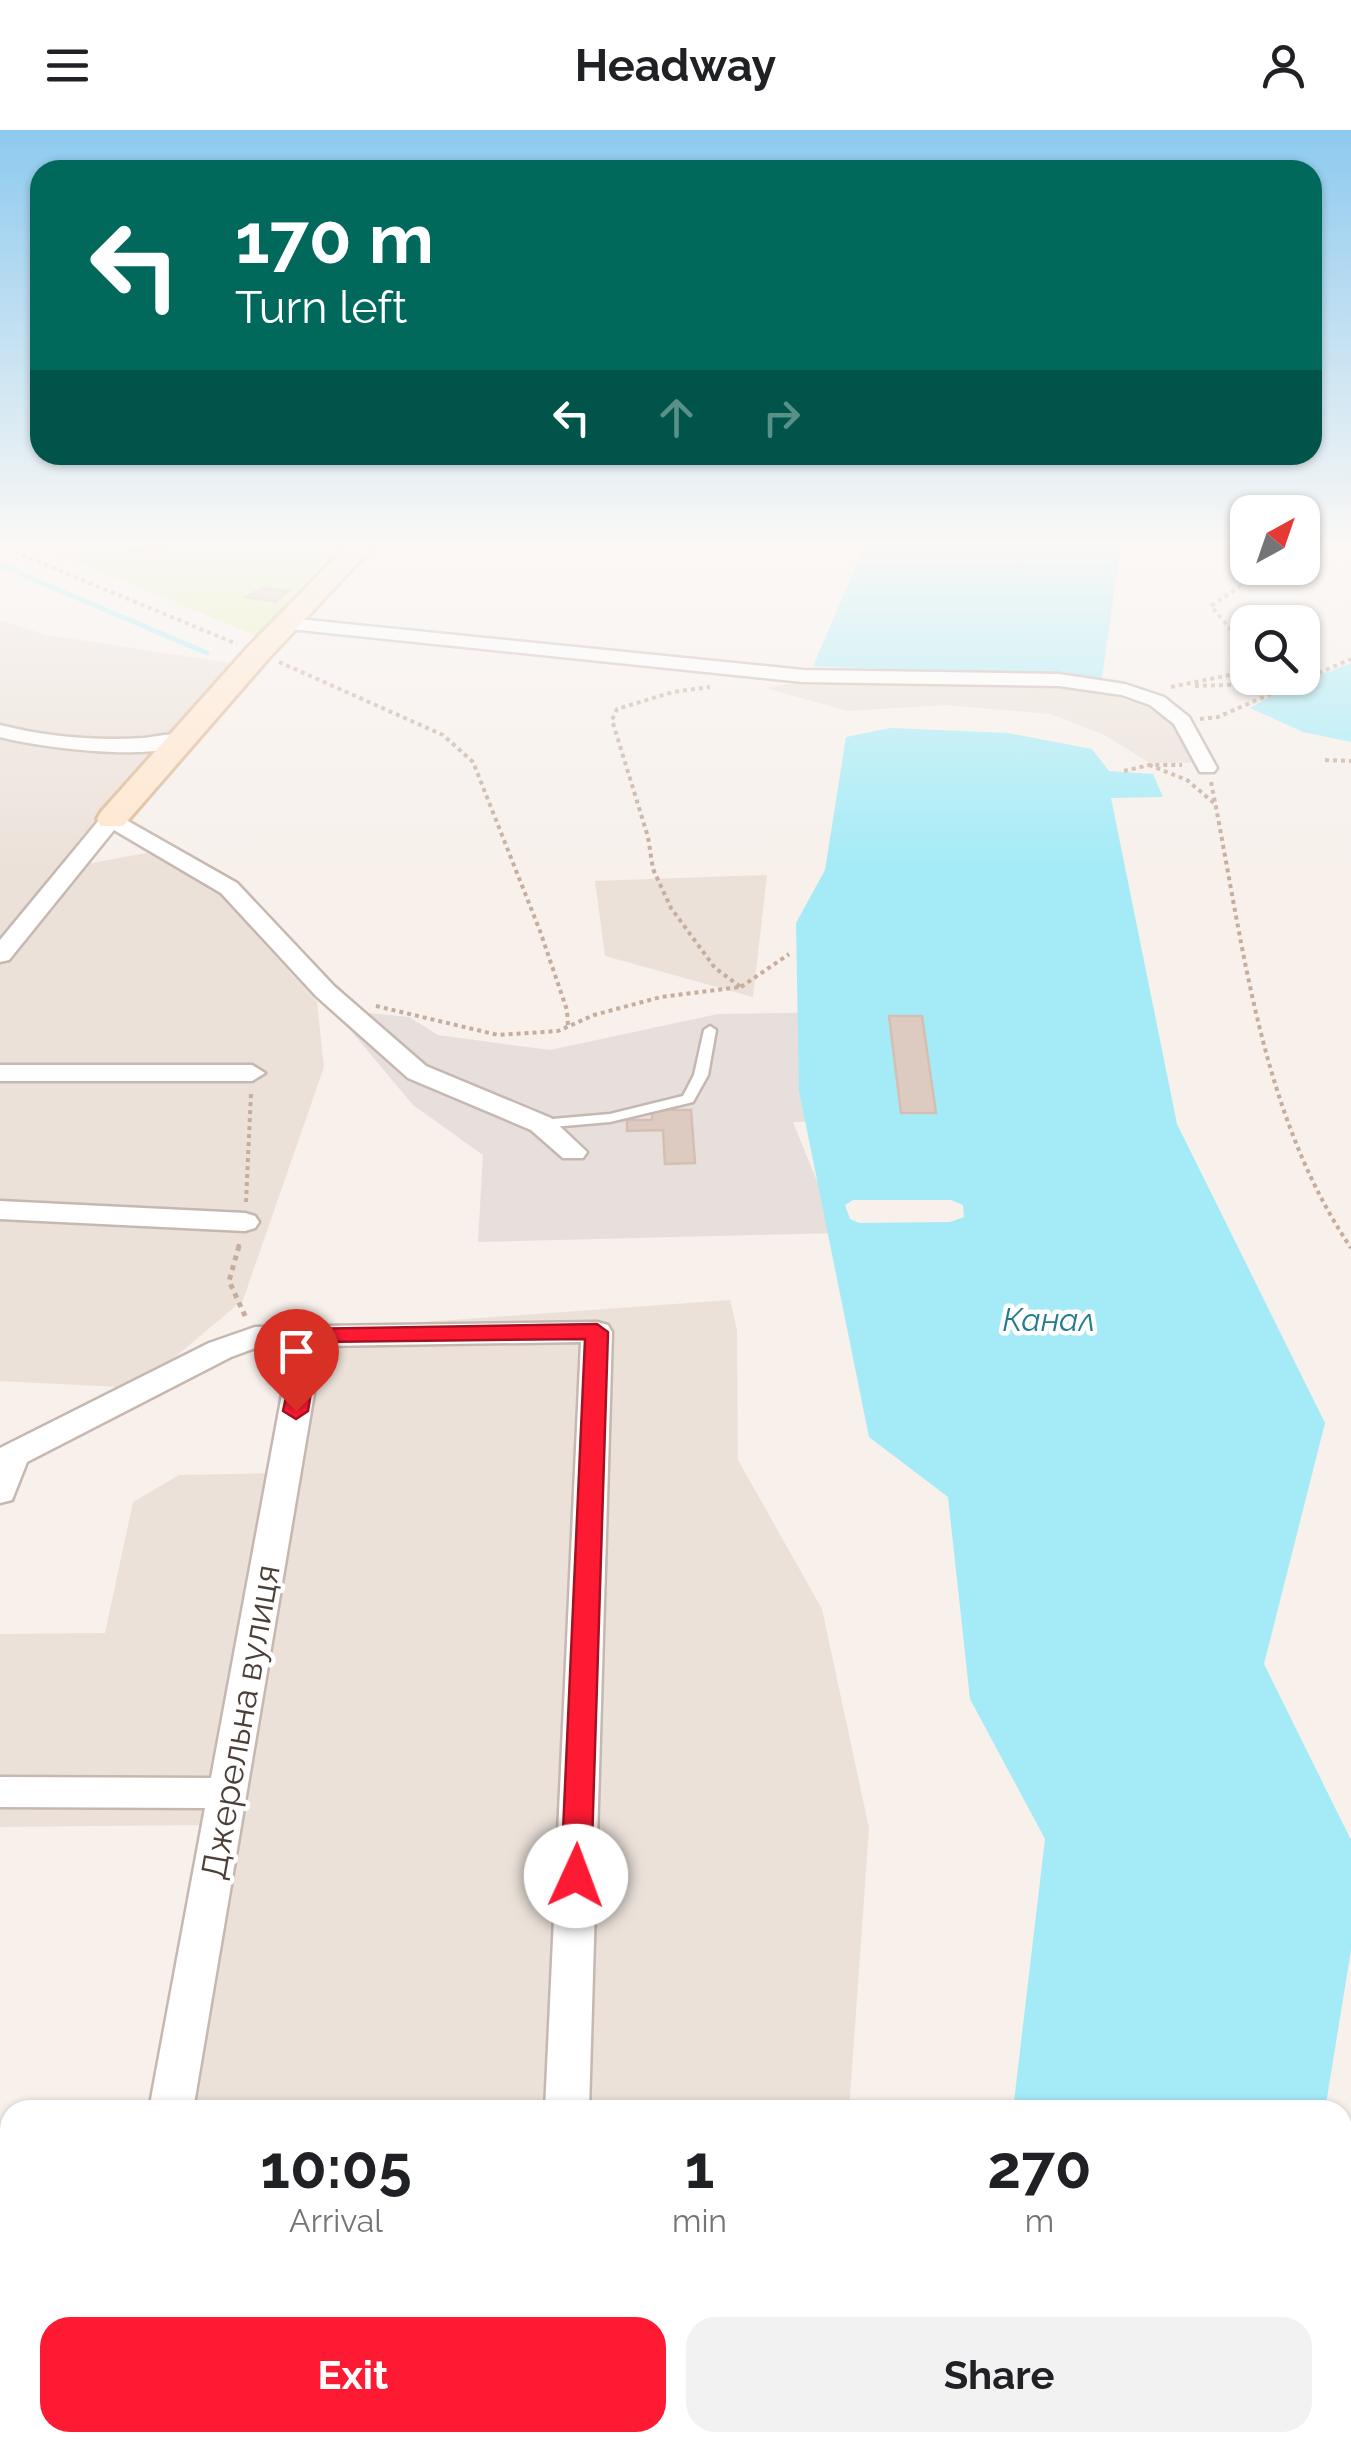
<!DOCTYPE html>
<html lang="en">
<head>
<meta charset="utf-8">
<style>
  body { margin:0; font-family:Raleway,sans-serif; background:#f2f2f2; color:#202124; height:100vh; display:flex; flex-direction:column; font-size:38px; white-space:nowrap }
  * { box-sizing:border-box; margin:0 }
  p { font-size:32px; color:#757577 }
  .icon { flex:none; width:55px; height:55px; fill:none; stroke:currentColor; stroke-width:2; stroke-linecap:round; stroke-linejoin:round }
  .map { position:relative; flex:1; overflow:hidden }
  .sheet { position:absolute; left:0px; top:1970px; width:1352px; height:352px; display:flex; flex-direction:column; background:#fff; border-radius:30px 30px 0 0; box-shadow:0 2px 8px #0004 }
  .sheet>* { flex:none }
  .guide { position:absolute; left:30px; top:30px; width:1292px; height:305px; border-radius:30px; box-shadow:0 2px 8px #0004; background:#00695c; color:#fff; overflow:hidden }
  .needle { width:65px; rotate:40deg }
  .controls { position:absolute; left:1230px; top:365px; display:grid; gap:20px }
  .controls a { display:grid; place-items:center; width:90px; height:90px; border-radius:20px; background:#fff; box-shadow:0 2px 8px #0004; font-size:50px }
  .pin { position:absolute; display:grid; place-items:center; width:85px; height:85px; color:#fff; margin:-102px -42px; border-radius:50% 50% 50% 0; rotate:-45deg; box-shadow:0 0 10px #0007 }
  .pin .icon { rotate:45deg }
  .me { position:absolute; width:110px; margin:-55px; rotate:2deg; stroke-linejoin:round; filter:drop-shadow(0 0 8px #0008) }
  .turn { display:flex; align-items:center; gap:35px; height:210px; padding:0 40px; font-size:45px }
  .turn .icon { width:130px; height:130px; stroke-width:2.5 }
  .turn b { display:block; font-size:70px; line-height:85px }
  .lanes { display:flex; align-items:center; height:95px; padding:0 40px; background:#0003; justify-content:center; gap:50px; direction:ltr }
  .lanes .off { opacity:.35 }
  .eta { display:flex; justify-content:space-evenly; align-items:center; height:170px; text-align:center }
  .eta b { font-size:60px; font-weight:700; line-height:70px }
  .cta { display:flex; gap:20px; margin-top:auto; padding:20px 40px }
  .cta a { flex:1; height:115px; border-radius:30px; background:#ff1a33; color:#fff; font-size:40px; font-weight:700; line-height:115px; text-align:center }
  .cta a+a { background:#f2f2f2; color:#202124 }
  header { display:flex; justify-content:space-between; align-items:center; height:130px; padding:0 40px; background:#fff; font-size:45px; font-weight:700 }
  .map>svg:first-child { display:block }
  .residential { fill:#ebe1d9 }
  .industrial { fill:#e7dfdc }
  .green { fill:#e2eeb1 }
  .water { fill:#a4ebf7 }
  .pier { fill:#f7f0eb }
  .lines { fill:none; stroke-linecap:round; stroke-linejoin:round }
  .stream { stroke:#a4ebf7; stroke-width:5 }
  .building { fill:#ddcbc2; stroke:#d5beb2; stroke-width:2.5 }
  .lane-casing { stroke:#c6b8b0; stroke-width:5 }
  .street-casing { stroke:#c6b8b0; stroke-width:5 }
  .secondary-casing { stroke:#ddba9a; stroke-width:6 }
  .path-far1 { stroke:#c6ad9c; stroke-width:4; stroke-dasharray:4 4; stroke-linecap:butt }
  .path { stroke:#c6ad9c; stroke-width:5; stroke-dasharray:5 5; stroke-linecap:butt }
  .lane { fill:#fff; fill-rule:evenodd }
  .street { fill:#fff; fill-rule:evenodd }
  .secondary { fill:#ffe6cd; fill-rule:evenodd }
  .route { fill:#ff1a33; stroke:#a61121; stroke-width:2.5 }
  .labels { text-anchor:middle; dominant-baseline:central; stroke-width:9; stroke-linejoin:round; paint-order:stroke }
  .water-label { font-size:32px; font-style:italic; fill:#207c8e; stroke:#fff }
  .near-street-label { font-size:35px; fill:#4c3f38; stroke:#fff }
</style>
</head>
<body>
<header><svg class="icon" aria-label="menu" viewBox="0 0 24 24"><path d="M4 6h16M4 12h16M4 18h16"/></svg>Headway<svg class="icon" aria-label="person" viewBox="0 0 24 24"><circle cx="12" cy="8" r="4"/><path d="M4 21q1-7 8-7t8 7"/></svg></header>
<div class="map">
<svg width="1351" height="2322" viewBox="0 0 1351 2322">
  <rect width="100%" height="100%" fill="#f7f0eb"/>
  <g class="residential">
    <path d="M 0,490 L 47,505 L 243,535 L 71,737 L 151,722 L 218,763 L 317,872 L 324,937 L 243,1170 L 138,1258 L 0,1251 Z"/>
    <path d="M 812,550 L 1067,555 L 1104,562 L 1146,576 L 1172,592 L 1194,633 L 1150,633 L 1104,605 L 1051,584 L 946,575 L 848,581 L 765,558 Z"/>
    <path d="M 767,745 L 753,867 L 605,826 L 595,751 Z"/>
    <path d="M 730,1170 L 737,1200 L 738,1330 L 822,1479 L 869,1698 L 849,1980 L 149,1980 L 202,1695 L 0,1697 L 0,1504 L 105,1503 L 133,1372 L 179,1345 L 276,1343 L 299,1201 Z"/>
    <path d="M 86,2312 L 944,2312 L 949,2322 L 84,2322 Z"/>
  </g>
  <path class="industrial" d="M 926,881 L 954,991 L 793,992 L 838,1103 L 478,1112 L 483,1025 L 413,975 L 341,889 L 369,883 L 409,887 L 438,905 L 550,920 L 718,884 Z"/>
  <path class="green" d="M 31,413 L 359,413 L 267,510 Z"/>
  <g class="water">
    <path d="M 866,413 L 1121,413 L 1102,548 L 813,536 Z"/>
    <path d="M 1351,533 L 1351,612 L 1303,602 L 1250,578 L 1286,558 Z"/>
    <path d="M 890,598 L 1008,603 L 1092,619 L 1109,641 L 1153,644 L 1163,667 L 1111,668 L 1177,994 L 1325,1293 L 1264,1534 L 1351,1710 L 1351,1820 L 1325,1980 L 1013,1980 L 1045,1709 L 970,1569 L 948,1367 L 869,1307 L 799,961 L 796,793 L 825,740 L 846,607 Z"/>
    <path d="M 1343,2082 L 1351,2099 L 1351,2322 L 1102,2322 L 1103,2312 L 1342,2312 Z"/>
  </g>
  <path class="pier" d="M 853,1070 L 951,1070 L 963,1075 L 964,1087 L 950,1092 L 859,1093 L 850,1089 L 845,1075 Z"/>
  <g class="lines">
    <path class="stream" d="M 0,435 L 207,523"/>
  </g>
  <g class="building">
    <path d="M 147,413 L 174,413 L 154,424 L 133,421 Z"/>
    <path d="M 263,458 L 288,461 L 276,472 L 246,467 Z"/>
    <path d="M 889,886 L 922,886 L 936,983 L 901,983 Z"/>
    <path d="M 652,980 L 691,980 L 695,1033 L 665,1034 L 663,1000 L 627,1001 L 627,990 L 652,990 Z"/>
  </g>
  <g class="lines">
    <defs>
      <path id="lane" d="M 710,896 L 716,900 L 708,945 L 693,972 L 610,992 L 541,998 L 534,994 L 541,990 L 610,984 L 683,966 L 694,945 L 704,900 Z"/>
      <g id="street">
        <path d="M 287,488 L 803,540 L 1059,544 L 1125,554 L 1164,567 L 1189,587 L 1217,638 L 1214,642 L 1200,642 L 1174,594 L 1150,575 L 1122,565 L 1059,556 L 803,552 L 280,498 L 280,490 Z"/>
        <path d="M 0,595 C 47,607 95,611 144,608 C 159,606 178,600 189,610 C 162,634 36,617 0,607 Z"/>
        <path d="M 112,682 L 237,753 L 334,856 L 426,936 L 551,988 L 587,1022 L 583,1028 L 563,1028 L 531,1000 L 408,948 L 316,866 L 221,763 L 114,700 L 9,830 L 0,832 L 0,810 L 104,684 Z"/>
        <path d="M 0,935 L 252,935 L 265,943 L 252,951 L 0,951 Z"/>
        <path d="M 0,1071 L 245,1083 L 255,1086 L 259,1092 L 255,1098 L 245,1101 L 0,1089 Z"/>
        <path d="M 597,1192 L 608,1195 L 612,1202 L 589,1980 L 545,1980 L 581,1212 L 322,1216 L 193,1980 L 149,1980 L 205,1678 L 0,1677 L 0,1647 L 211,1648 L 291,1216 L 258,1217 L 231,1227 L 27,1332 L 12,1370 L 0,1373 L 0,1318 L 209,1213 L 255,1197 Z"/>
        <path d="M 87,2312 L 137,2312 L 136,2322 L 86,2322 Z"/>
        <rect x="529" y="2312" width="50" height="10"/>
      </g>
      <path id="secondary" d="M 350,413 L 376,413 L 268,529 L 123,696 L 101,696 L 97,689 L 101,682 L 248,517 Z"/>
    </defs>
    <use href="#lane" class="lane-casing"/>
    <use href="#street" class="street-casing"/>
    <use href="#secondary" class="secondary-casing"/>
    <g class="path-far1">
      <path d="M 0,416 L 237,514"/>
      <path d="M 279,532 L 443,605 L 473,632 L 540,801 L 567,880 L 568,896"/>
      <path d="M 1195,556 L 1289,553"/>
      <path d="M 1171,557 L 1230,545 L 1243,514 L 1211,476 L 1267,438"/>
      <path d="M 1200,589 L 1218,587 L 1351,529"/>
      <path d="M 1325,630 L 1351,631"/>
      <path d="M 1149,635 L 1187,650 L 1214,673"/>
      <path d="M 1124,641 L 1149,635 L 1182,635"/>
      <path d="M 1211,652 C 1243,810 1259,982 1351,1118"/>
      <path d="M 741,857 L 789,824"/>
      <path d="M 376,876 L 498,905 L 558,901 L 594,885 L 661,867 L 741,857 L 715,838 L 671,778 L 653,739 L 648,707 L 612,590 L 617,579 L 673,562 L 710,557"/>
      <path d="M 246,1072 L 251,963"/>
      <path d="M 238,1118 L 240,1112"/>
    </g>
    <path class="path" d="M 239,1116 L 229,1151 L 247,1190"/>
    <use href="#lane" class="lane"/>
    <use href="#street" class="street"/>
    <use href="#secondary" class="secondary"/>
  </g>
  <linearGradient id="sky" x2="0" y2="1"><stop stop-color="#8dcaee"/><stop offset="0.56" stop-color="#fbf8f6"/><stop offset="1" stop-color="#fbf8f6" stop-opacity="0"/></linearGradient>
  <rect width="1351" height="738" fill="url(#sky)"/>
  <path class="route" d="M 597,1194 L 608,1202 L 591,1746 L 587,1755 L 576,1759 L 565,1755 L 561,1746 L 585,1209 L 319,1212 L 308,1281 L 296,1289 L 283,1281 L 301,1199 Z"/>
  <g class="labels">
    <g class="water-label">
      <text x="1049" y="1189">Канал</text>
    </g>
    <g class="near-street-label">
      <text transform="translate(240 1592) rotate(-80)">Джерельна вулиця</text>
    </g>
  </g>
</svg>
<div class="controls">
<a><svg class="needle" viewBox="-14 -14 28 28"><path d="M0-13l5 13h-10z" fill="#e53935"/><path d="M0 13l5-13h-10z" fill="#757577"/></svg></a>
<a><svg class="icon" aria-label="search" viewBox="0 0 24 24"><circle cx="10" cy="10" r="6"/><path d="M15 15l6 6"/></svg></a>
</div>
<div class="pin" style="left:296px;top:1281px;background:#d93025"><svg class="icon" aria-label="arrive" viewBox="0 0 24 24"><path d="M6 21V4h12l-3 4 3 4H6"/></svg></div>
<svg class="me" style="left:576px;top:1746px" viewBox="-20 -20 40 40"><circle r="19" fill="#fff"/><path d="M0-13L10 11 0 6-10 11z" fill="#ff1a33"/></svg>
<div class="guide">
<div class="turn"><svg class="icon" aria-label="left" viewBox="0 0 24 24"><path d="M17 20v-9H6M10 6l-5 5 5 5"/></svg><div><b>170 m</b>Turn left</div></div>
<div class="lanes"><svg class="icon" aria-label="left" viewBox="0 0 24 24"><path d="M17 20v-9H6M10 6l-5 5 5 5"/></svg><svg class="icon off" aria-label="ahead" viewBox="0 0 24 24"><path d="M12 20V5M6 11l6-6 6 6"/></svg><svg class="icon off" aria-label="right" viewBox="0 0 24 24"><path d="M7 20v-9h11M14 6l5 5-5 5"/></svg></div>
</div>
<section class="sheet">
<div class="eta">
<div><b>10:05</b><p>Arrival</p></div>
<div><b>1</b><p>min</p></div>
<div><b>270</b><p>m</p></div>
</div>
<div class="cta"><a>Exit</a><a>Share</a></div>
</section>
</div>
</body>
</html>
